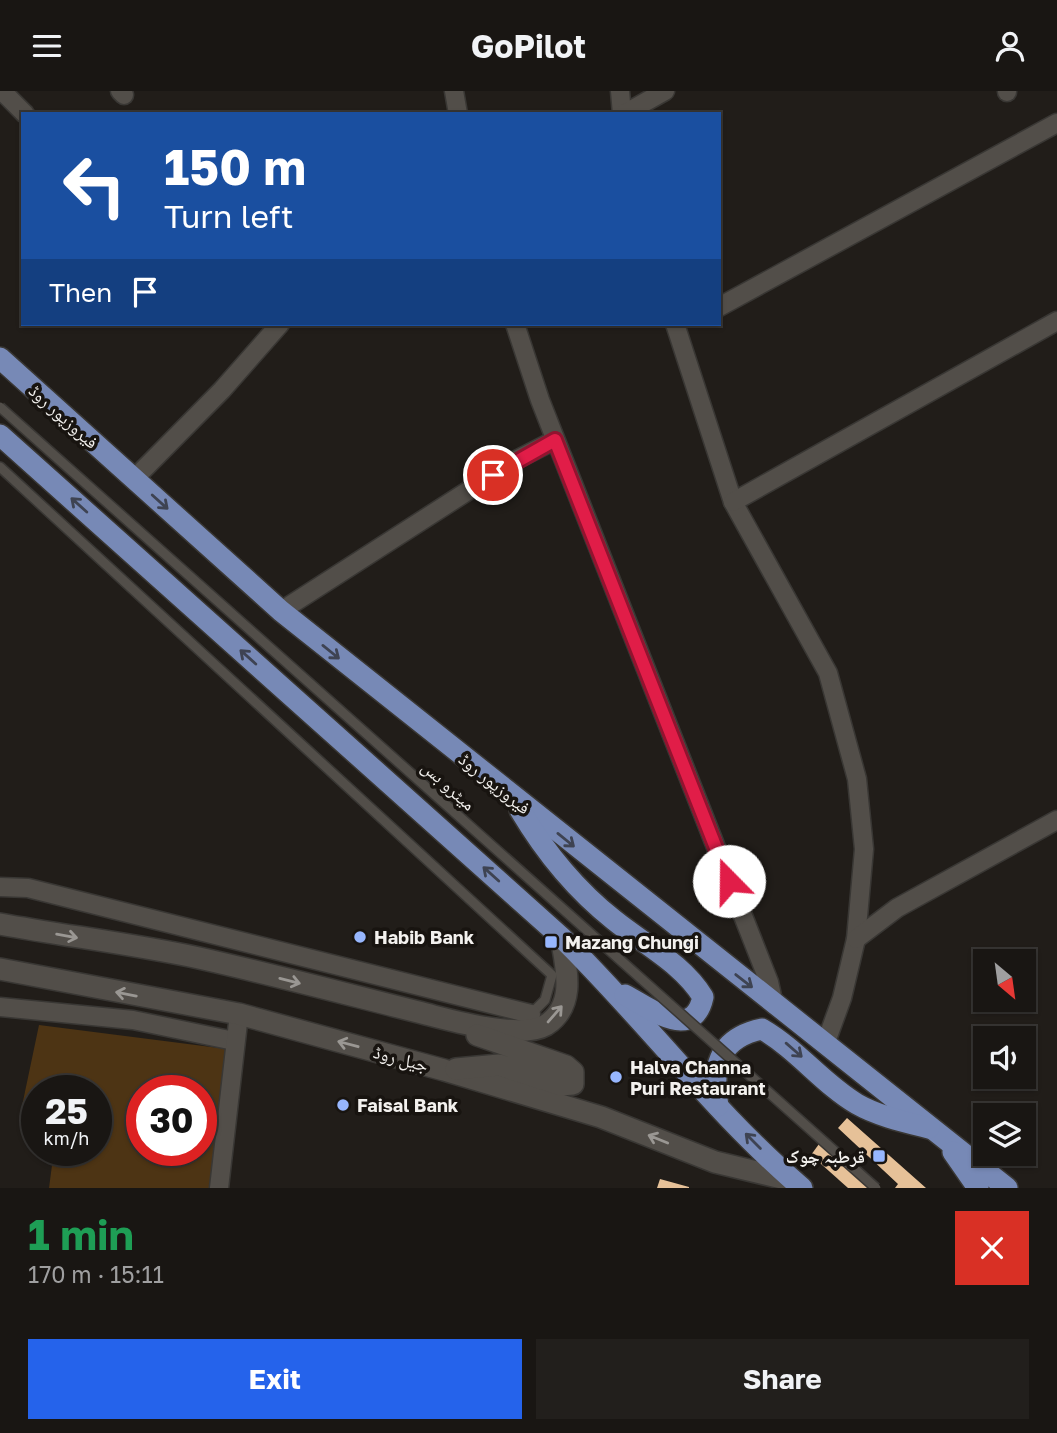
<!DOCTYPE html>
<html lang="en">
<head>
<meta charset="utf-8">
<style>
  body { margin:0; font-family:"Golos Text","Noto Naskh Arabic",sans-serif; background:#221f1c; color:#f1f3f6; height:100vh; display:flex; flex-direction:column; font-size:26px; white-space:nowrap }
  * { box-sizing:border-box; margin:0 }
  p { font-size:23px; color:#9f9fa0 }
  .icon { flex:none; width:38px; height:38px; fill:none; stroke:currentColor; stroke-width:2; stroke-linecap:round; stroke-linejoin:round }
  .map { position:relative; height:1097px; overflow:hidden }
  .side { display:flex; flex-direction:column; background:#191613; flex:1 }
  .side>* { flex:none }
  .banner { position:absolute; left:21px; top:21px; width:700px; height:214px; border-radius:0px; box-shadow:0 2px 5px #0004,0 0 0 2px #373533; background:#1a4fa0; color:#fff; overflow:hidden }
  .needle { width:46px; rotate:151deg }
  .buttons { position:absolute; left:973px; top:858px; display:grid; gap:14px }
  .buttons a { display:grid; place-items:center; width:63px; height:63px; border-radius:0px; background:#191613; box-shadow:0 2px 5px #0004,0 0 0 2px #373533; font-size:35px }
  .speed { position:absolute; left:21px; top:984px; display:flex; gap:14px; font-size:35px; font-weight:700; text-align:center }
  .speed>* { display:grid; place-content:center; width:91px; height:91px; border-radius:50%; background:#191613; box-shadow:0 2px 5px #0004,0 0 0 2px #373533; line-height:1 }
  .speed small { font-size:18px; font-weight:400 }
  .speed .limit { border:10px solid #d22; background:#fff; color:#111 }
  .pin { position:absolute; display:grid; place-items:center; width:60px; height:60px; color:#fff; margin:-30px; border:4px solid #fff; border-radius:50%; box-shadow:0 2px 7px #0007 }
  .me { position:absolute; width:77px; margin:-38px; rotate:338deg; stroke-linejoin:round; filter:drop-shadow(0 0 5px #0008) }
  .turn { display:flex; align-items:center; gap:24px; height:147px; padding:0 28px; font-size:32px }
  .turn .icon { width:91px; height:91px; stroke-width:2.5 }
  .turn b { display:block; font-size:49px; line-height:60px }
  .then { display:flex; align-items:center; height:66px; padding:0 28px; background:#0003; gap:14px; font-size:26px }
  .round { display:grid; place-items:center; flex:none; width:74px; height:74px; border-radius:0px; background:#221f1c }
  .headline { display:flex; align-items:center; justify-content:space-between; height:119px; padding:0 28px }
  h1 { font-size:42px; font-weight:700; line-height:52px; color:#1e9e55 }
  .button { display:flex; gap:14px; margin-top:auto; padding:14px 28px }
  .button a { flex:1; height:80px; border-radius:0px; background:#2563eb; color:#fff; font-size:28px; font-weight:700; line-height:80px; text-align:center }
  .button a+a { background:#221f1c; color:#f1f3f6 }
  header { display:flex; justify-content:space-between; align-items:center; height:91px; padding:0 28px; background:#191613; font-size:32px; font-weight:700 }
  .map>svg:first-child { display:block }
  .green { fill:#4d3414; fill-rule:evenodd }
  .building { fill:#e6c198 }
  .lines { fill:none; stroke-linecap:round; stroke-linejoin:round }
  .lane-casing { stroke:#393734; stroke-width:12 }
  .street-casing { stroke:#393734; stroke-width:21 }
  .secondary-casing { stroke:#393734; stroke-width:24 }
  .primary-casing { stroke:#393734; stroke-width:24 }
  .lane { stroke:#524e49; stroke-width:9 }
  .street { stroke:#524e49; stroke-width:18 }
  .secondary { stroke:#524e49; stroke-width:21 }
  .primary { stroke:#7789b6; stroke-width:21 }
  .lane-bridge-casing { stroke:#393734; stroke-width:12; stroke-linecap:butt }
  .lane-bridge { stroke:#524e49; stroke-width:9 }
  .oneway { stroke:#3e4352 }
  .oneway2 { stroke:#9a9793 }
  .route-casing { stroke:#92132f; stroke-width:18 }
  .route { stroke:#e11d48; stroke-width:12 }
  .poi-dot { fill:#97b6fd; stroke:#181410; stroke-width:2.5 }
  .labels { text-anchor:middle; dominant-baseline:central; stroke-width:7; stroke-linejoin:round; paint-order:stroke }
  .street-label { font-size:18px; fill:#f3f1ee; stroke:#181410 }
  .poi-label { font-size:18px; font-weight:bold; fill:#f3f1ee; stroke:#181410; text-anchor:start }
</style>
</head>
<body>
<header><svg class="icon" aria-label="menu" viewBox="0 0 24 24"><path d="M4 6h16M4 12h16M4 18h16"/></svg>GoPilot<svg class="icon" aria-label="person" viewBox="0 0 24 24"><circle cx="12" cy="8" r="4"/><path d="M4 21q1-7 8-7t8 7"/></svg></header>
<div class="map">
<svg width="1057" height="1097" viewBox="0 0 1057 1097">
  <rect width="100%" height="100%" fill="#211d19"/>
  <path class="green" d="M 39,934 L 227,958 L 215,1097 L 49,1097 L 54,1059 L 96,1059 L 96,999 L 37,999 L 37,1017 L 22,1015 ZM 142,999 L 201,999 L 201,1059 L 142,1059 Z"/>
  <g class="building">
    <path d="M 847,1027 L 926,1097 L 895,1097 L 898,1093 L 838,1037 Z"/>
    <path d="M 819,1053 L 869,1097 L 848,1097 L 811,1064 Z"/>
    <path d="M 660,1088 L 689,1096 L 689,1097 L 657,1097 Z"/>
  </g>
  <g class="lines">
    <defs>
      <path id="lane" d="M 0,376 L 552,884 L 545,909 L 531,923"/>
      <g id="street">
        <path d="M 2,0 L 25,23"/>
        <path d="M 120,0 L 124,4"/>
        <path d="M 454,0 L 458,23"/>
        <path d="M 620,0 L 622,23"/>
        <path d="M 1007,0 L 1007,1"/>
        <path d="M 624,23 L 665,0"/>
        <path d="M 719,216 L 1057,32"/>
        <path d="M 515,233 L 540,309 L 769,891 L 774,914"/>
        <path d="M 675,233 L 733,411 L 828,582 L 857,688 L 864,758 L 856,848 L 842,907 L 826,951"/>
        <path d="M 134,388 L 222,299 L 280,233"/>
        <path d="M 733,411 L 1057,230"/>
        <path d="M 281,520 L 516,369 L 555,349"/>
        <path d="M 0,796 L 28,797 L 531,923"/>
        <path d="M 856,848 L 897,817 L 1057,729"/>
        <path d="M 0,916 L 133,929 L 234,950"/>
        <path d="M 219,1097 L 239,923"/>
      </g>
      <g id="secondary">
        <path d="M 0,833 C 66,845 133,853 199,867 C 275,884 350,904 426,923 C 454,930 520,949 546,934 C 577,914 566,876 561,846"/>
        <path d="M 0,878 L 239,923 L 444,979 L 601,1026 L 715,1071 L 794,1090"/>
        <path d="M 456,978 L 499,974 L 561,994 L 573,993 L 573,981 L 566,975 L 477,944"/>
      </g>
      <g id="primary">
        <path d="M 0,267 L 281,520 L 1007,1097"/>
        <path d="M 0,344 L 561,846 C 644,927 714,1022 802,1097"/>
        <path d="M 520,719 C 545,761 576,799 614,829 C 645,854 683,873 703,906 C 693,952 650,917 625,904"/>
        <path d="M 718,1015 C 711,976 719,947 762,938 C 798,959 823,993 857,1013 C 878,1025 905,1031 929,1037"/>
        <path d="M 953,1061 L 978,1097"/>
      </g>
    </defs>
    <use href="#lane" class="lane-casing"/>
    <use href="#street" class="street-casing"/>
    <use href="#secondary" class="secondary-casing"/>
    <use href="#primary" class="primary-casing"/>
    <use href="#lane" class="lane"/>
    <use href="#street" class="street"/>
    <use href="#secondary" class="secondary"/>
    <use href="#primary" class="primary"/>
    <defs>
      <path id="lane-bridge" d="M 0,316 L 876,1097"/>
    </defs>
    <use href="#lane-bridge" class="lane-bridge-casing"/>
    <use href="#lane-bridge" class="lane-bridge"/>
  </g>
  <defs><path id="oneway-shaft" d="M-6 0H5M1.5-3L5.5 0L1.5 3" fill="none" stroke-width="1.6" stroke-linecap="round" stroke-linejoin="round" transform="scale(1.75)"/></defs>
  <g class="oneway">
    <use href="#oneway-shaft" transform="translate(160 411) rotate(42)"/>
    <use href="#oneway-shaft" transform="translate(79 414) rotate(-138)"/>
    <use href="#oneway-shaft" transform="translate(331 561) rotate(39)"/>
    <use href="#oneway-shaft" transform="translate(248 566) rotate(-138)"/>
    <use href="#oneway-shaft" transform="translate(566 749) rotate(39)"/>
    <use href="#oneway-shaft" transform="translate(491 783) rotate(-138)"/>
    <use href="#oneway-shaft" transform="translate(744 890) rotate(38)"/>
    <use href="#oneway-shaft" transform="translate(794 959) rotate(41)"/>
    <use href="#oneway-shaft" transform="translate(753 1050) rotate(-135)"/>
  </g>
  <g class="oneway2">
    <use href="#oneway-shaft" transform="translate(67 845) rotate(10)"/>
    <use href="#oneway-shaft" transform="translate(290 890) rotate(14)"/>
    <use href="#oneway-shaft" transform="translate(126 903) rotate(-169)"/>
    <use href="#oneway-shaft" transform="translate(555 923) rotate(-49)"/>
    <use href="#oneway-shaft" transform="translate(348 953) rotate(-165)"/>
    <use href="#oneway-shaft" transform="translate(658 1048) rotate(-158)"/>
  </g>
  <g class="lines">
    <defs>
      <path id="route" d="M 493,384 L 555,349 L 729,790"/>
    </defs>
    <use href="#route" class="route-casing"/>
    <use href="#route" class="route"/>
  </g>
  <g class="poi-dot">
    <circle cx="360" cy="846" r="7"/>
    <rect x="544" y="844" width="14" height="14" rx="3.5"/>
    <circle cx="616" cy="986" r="7"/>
    <circle cx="343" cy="1014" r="7"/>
    <rect x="872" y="1058" width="14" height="14" rx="3.5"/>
  </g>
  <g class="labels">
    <g class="street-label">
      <text transform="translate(64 325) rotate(42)">فیروزپور روڈ</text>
      <text transform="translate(495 692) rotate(39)">فیروزپور روڈ</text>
      <text transform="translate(449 694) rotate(42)">میٹرو بس</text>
      <text transform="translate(401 967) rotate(15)">جیل روڈ</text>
    </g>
    <g class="poi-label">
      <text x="374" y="846">Habib Bank</text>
      <text x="565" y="851">Mazang Chungi</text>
      <text x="630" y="976">Halva Channa<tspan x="630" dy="21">Puri Restaurant</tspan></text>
      <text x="357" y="1014">Faisal Bank</text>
      <text x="865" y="1065" text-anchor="end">قرطبہ چوک</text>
    </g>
  </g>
</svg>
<div class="buttons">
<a><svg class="needle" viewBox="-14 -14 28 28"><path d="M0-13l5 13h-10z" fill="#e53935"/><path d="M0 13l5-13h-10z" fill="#9f9fa0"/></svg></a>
<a><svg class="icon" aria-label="sound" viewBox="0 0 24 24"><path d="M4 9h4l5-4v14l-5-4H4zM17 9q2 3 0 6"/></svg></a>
<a><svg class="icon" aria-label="layers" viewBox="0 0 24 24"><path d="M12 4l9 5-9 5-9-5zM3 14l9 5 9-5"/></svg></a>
</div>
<div class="speed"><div>25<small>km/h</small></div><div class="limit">30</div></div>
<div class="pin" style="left:493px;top:384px;background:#d93025"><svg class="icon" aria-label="arrive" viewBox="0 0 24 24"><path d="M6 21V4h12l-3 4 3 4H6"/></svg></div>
<svg class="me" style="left:729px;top:790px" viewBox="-20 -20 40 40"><circle r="19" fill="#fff"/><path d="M0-13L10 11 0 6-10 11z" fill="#e11d48"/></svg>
<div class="banner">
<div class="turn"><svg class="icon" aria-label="left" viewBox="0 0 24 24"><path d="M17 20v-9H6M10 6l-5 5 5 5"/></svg><div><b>150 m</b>Turn left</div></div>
<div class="then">Then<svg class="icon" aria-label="arrive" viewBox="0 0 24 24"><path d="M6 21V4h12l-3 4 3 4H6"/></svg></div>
</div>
</div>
<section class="side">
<div class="headline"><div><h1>1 min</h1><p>170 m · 15:11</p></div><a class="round" style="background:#d93025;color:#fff"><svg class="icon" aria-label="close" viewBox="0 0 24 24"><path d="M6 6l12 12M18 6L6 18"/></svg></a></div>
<div class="button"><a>Exit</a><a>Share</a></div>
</section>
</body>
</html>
